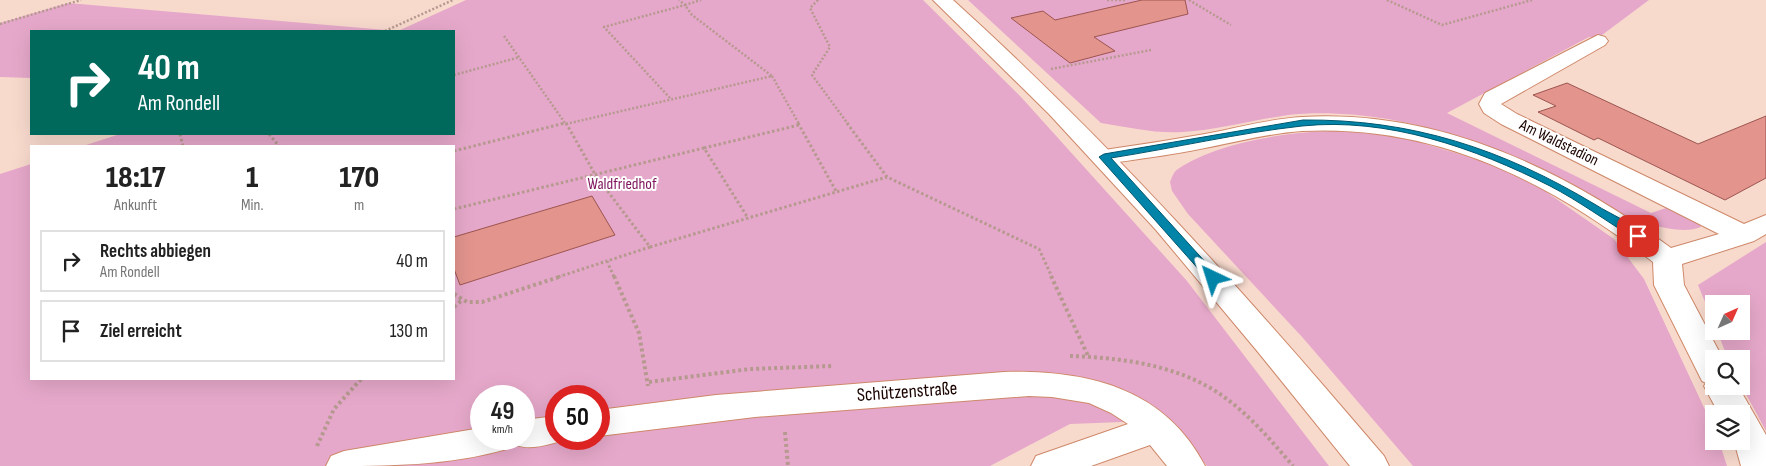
<!DOCTYPE html>
<html lang="de">
<head>
<meta charset="utf-8">
<style>
  body { margin:0; font-family:"Sofia Sans Condensed",sans-serif; background:#f6f6f6; color:#222; height:100vh; display:flex; flex-direction:column; font-size:19px; white-space:nowrap }
  * { box-sizing:border-box; margin:0 }
  p { font-size:16px; color:#767676 }
  .icon { flex:none; width:28px; height:28px; fill:none; stroke:currentColor; stroke-width:2; stroke-linecap:round; stroke-linejoin:round }
  .map { position:relative; flex:1; overflow:hidden }
  .side { position:absolute; left:30px; top:145px; width:425px; height:235px; display:flex; flex-direction:column; background:#fff; border-radius:0px; box-shadow:0 5px 20px #0002 }
  .side>* { flex:none }
  .hud { position:absolute; left:30px; top:30px; width:425px; height:105px; border-radius:0px; box-shadow:0 5px 20px #0002; background:#00695c; color:#fff; overflow:hidden }
  .needle { width:32px; rotate:45deg }
  .controls { position:absolute; left:1705px; top:295px; display:grid; gap:10px }
  .controls a { display:grid; place-items:center; width:45px; height:45px; border-radius:0px; background:#fff; box-shadow:0 5px 20px #0002; font-size:25px }
  .speed { position:absolute; left:470px; top:385px; display:flex; gap:10px; font-size:25px; font-weight:700; text-align:center }
  .speed>* { display:grid; place-content:center; width:65px; height:65px; border-radius:50%; background:#fff; box-shadow:0 5px 20px #0002; line-height:1 }
  .speed small { font-size:12px; font-weight:400 }
  .speed .limit { border:8px solid #d22; background:#fff; color:#111 }
  .pin { position:absolute; display:grid; place-items:center; width:42px; height:42px; color:#fff; margin:-21px; border-radius:10px; box-shadow:0 2px 8px #0006 }
  .me { position:absolute; width:55px; margin:-28px; rotate:319deg; stroke-linejoin:round; filter:drop-shadow(0 0 4px #0008) }
  .turn { display:flex; align-items:center; gap:18px; height:105px; padding:0 25px; font-size:22px }
  .turn .icon { width:65px; height:65px; stroke-width:2.5 }
  .turn b { display:block; font-size:35px; line-height:42px }
  .eta { display:flex; justify-content:space-evenly; align-items:center; height:85px; text-align:center }
  .eta b { font-size:30px; font-weight:800; line-height:35px }
  ul { padding:0; list-style:none }
  li { display:flex; align-items:center; gap:15px; height:62px; margin:0 10px 8px; padding:0 15px; border:2px solid #e0e0e0; border-radius:0px }
  li div { flex:1 }
  li b { display:block; font-size:19px }
  li em { font-style:normal }
  .map>svg:first-child { display:block }
  .green { fill:#e6a8ca; fill-rule:evenodd }
  .building { fill:#e2948d; stroke:#9d5550 }
  .lines { fill:none; stroke-linecap:round; stroke-linejoin:round }
  .minor-casing { stroke:#ce8869; stroke-width:2 }
  .major-casing { stroke:#ce8869; stroke-width:2 }
  .path-far2 { stroke:#b5998f; stroke-width:2.5; stroke-dasharray:2 2; stroke-linecap:butt }
  .path-far1 { stroke:#b5998f; stroke-width:3; stroke-dasharray:2.5 2.5; stroke-linecap:butt }
  .path { stroke:#b5998f; stroke-width:4; stroke-dasharray:3 3; stroke-linecap:butt }
  .minor { fill:#fff; fill-rule:evenodd }
  .major { fill:#fff; fill-rule:evenodd }
  .route { fill:#0284a8; stroke:#01566d }
  .labels { text-anchor:middle; dominant-baseline:central; stroke-width:4; stroke-linejoin:round; paint-order:stroke }
  .street-label { font-size:16px; fill:#1b0400; stroke:#fff }
  .park-label { font-size:16px; fill:#7f135c; stroke:#fff }
  .near-street-label { font-size:19px; fill:#1b0400; stroke:#fff }
</style>
</head>
<body>
<div class="map">
<svg width="1766" height="466" viewBox="0 0 1766 466">
  <rect width="100%" height="100%" fill="#f8dacd"/>
  <g class="green">
    <path d="M 466,0 L 923,0 L 1021,97 L 1187,281 L 1329,466 L 1207,466 L 1180,433 L 1123,422 L 1070,424 L 990,466 L 0,466 L 0,174 L 31,164 L 31,379 L 454,379 L 454,146 L 83,146 L 120,134 L 454,134 L 454,31 L 31,31 L 31,78 L 0,77 L 0,23 L 68,3 L 398,31 ZM 481,396 L 524,396 L 524,439 L 481,439 ZM 556,396 L 599,396 L 599,439 L 556,439 Z"/>
    <path d="M 968,0 L 1649,0 L 1598,38 L 1589,37 L 1447,113 L 1651,213 L 1669,207 L 1697,220 L 1701,227 C 1654,248 1502,154 1452,136 C 1406,118 1337,109 1288,115 C 1253,120 1218,130 1183,132 C 1156,134 1128,127 1101,123 Z"/>
    <path d="M 1338,131 L 1385,135 L 1412,140 L 1486,162 L 1542,189 L 1614,239 L 1644,279 L 1714,429 L 1714,441 L 1719,441 L 1727,466 L 1413,466 L 1303,338 L 1188,214 L 1172,191 L 1170,182 C 1172,177 1174,171 1178,169 C 1218,142 1290,131 1338,131 Z"/>
    <path d="M 1766,242 L 1766,431 L 1741,385 L 1741,359 L 1728,359 L 1717,331 L 1741,331 L 1741,304 L 1714,304 L 1714,324 L 1698,285 Z"/>
  </g>
  <g class="building">
    <path d="M 1142,0 L 1185,0 L 1188,14 L 1094,37 L 1115,51 L 1070,63 L 1011,18 L 1043,11 L 1055,20 Z"/>
    <path d="M 1567,83 L 1698,144 L 1766,116 L 1766,178 L 1725,200 L 1598,138 L 1594,140 L 1538,112 L 1556,106 L 1533,95 Z"/>
    <path d="M 592,196 L 615,235 L 460,285 L 454,269 L 454,237 Z"/>
  </g>
  <g class="lines">
    <defs>
      <g id="minor">
        <path d="M 1598,35 L 1605,37 L 1608,41 L 1605,45 L 1501,104 L 1517,114 L 1744,224 L 1766,215 L 1766,234 L 1754,241 L 1682,264 L 1684,285 L 1723,359 L 1714,359 L 1714,386 L 1738,386 L 1766,435 L 1766,466 L 1741,466 L 1734,441 L 1741,441 L 1741,414 L 1719,414 L 1704,386 L 1706,383 L 1702,381 L 1654,285 L 1653,262 C 1550,182 1437,124 1302,131 C 1270,133 1237,142 1205,148 C 1172,155 1138,159 1104,164 L 1095,162 L 1092,157 L 1095,152 L 1104,150 C 1138,145 1171,140 1205,134 C 1237,128 1269,119 1302,117 C 1438,109 1564,169 1671,248 L 1719,234 L 1501,124 L 1484,113 L 1479,104 L 1485,93 Z"/>
        <path d="M 1004,372 C 1086,370 1164,387 1205,466 L 1167,466 L 1150,445 L 1091,466 L 1031,466 L 1036,456 L 1128,424 L 1111,413 L 1089,403 L 1052,397 L 1029,396 L 755,417 L 599,436 L 599,410 L 716,395 Z"/>
        <path d="M 556,416 L 556,439 L 568,439 C 551,444 525,453 511,442 L 507,449 C 448,466 388,466 326,466 L 331,456 L 344,451 L 481,428 L 481,439 L 524,439 L 524,420 Z"/>
      </g>
      <path id="major" d="M 933,0 L 953,0 C 1109,141 1248,296 1384,456 L 1389,466 L 1350,466 L 1258,352 L 1156,230 L 1049,114 Z"/>
    </defs>
    <use href="#minor" class="minor-casing"/>
    <use href="#major" class="major-casing"/>
    <g class="path-far2">
      <path d="M 818,0 L 810,8 L 830,47 L 812,75 L 848,124"/>
      <path d="M 1107,0 L 1126,0"/>
      <path d="M 1189,0 L 1231,25"/>
      <path d="M 1387,0 L 1442,25 L 1532,0"/>
      <path d="M 0,24 L 81,0"/>
      <path d="M 385,31 L 453,0"/>
      <path d="M 504,36 L 565,123 L 561,124"/>
      <path d="M 1051,69 L 1151,50"/>
      <path d="M 454,75 L 520,57"/>
      <path d="M 772,76 L 799,124"/>
      <path d="M 670,98 L 604,27 L 685,5 L 679,0"/>
      <path d="M 566,124 L 772,76 L 692,15 L 685,5 L 701,0"/>
    </g>
    <g class="path-far1">
      <path d="M 566,123 L 596,176 L 650,247 L 607,261 L 614,277"/>
      <path d="M 798,123 L 836,191"/>
      <path d="M 847,123 L 887,177 L 1039,249 L 1052,277"/>
      <path d="M 180,134 L 183,146"/>
      <path d="M 269,134 L 279,146"/>
      <path d="M 704,148 L 799,125"/>
      <path d="M 454,151 L 565,123"/>
      <path d="M 454,209 L 704,148 L 748,218"/>
      <path d="M 650,247 L 887,177"/>
      <path d="M 558,277 L 607,261"/>
    </g>
    <g class="path">
      <path d="M 614,276 L 639,333 L 648,386"/>
      <path d="M 1051,276 L 1089,358"/>
      <path d="M 454,294 L 467,302 L 482,302 L 562,276"/>
      <path d="M 454,307 L 461,301"/>
      <path d="M 1070,356 C 1126,358 1187,366 1232,403 C 1255,421 1274,444 1293,466"/>
      <path d="M 649,382 L 750,369 L 832,366"/>
      <path d="M 785,432 L 788,466"/>
      <path d="M 317,446 L 334,409 L 361,379"/>
    </g>
    <use href="#minor" class="minor"/>
    <use href="#major" class="major"/>
  </g>
  <path class="route" d="M 1303,120 C 1412,119 1503,149 1596,205 C 1610,214 1633,223 1644,236 L 1638,239 L 1634,238 C 1606,221 1579,201 1550,186 C 1475,148 1387,117 1302,126 C 1238,133 1175,148 1111,158 L 1218,276 L 1219,278 L 1218,281 L 1209,281 L 1099,157 L 1104,154 Z"/>
  <g class="labels">
    <g class="street-label">
      <text transform="translate(1559 143) rotate(26)">Am Waldstadion</text>
    </g>
    <g class="park-label">
      <text x="622" y="184">Waldfriedhof</text>
    </g>
    <g class="near-street-label">
      <text transform="translate(907 392) rotate(-4)">Schützenstraße</text>
    </g>
  </g>
</svg>
<div class="controls">
<a><svg class="needle" viewBox="-14 -14 28 28"><path d="M0-13l5 13h-10z" fill="#e53935"/><path d="M0 13l5-13h-10z" fill="#767676"/></svg></a>
<a><svg class="icon" aria-label="search" viewBox="0 0 24 24"><circle cx="10" cy="10" r="6"/><path d="M15 15l6 6"/></svg></a>
<a><svg class="icon" aria-label="layers" viewBox="0 0 24 24"><path d="M12 4l9 5-9 5-9-5zM3 14l9 5 9-5"/></svg></a>
</div>
<div class="speed"><div>49<small>km/h</small></div><div class="limit">50</div></div>
<div class="pin" style="left:1638px;top:236px;background:#d93025"><svg class="icon" aria-label="arrive" viewBox="0 0 24 24"><path d="M6 21V4h12l-3 4 3 4H6"/></svg></div>
<svg class="me" style="left:1213px;top:278px" viewBox="-20 -20 40 40"><path d="M0-17L14 15 0 8-14 15z" fill="#0284a8" stroke="#fff" stroke-width="4"/></svg>
<div class="hud">
<div class="turn"><svg class="icon" aria-label="right" viewBox="0 0 24 24"><path d="M7 20v-9h11M14 6l5 5-5 5"/></svg><div><b>40 m</b>Am Rondell</div></div>
</div>
<section class="side">
<div class="eta">
<div><b>18:17</b><p>Ankunft</p></div>
<div><b>1</b><p>Min.</p></div>
<div><b>170</b><p>m</p></div>
</div>
<ul>
<li><svg class="icon" aria-label="right" viewBox="0 0 24 24"><path d="M7 20v-9h11M14 6l5 5-5 5"/></svg><div><b>Rechts abbiegen</b><p>Am Rondell</p></div><em>40 m</em></li>
<li><svg class="icon" aria-label="arrive" viewBox="0 0 24 24"><path d="M6 21V4h12l-3 4 3 4H6"/></svg><div><b>Ziel erreicht</b></div><em>130 m</em></li>
</ul>
</section>
</div>
</body>
</html>
